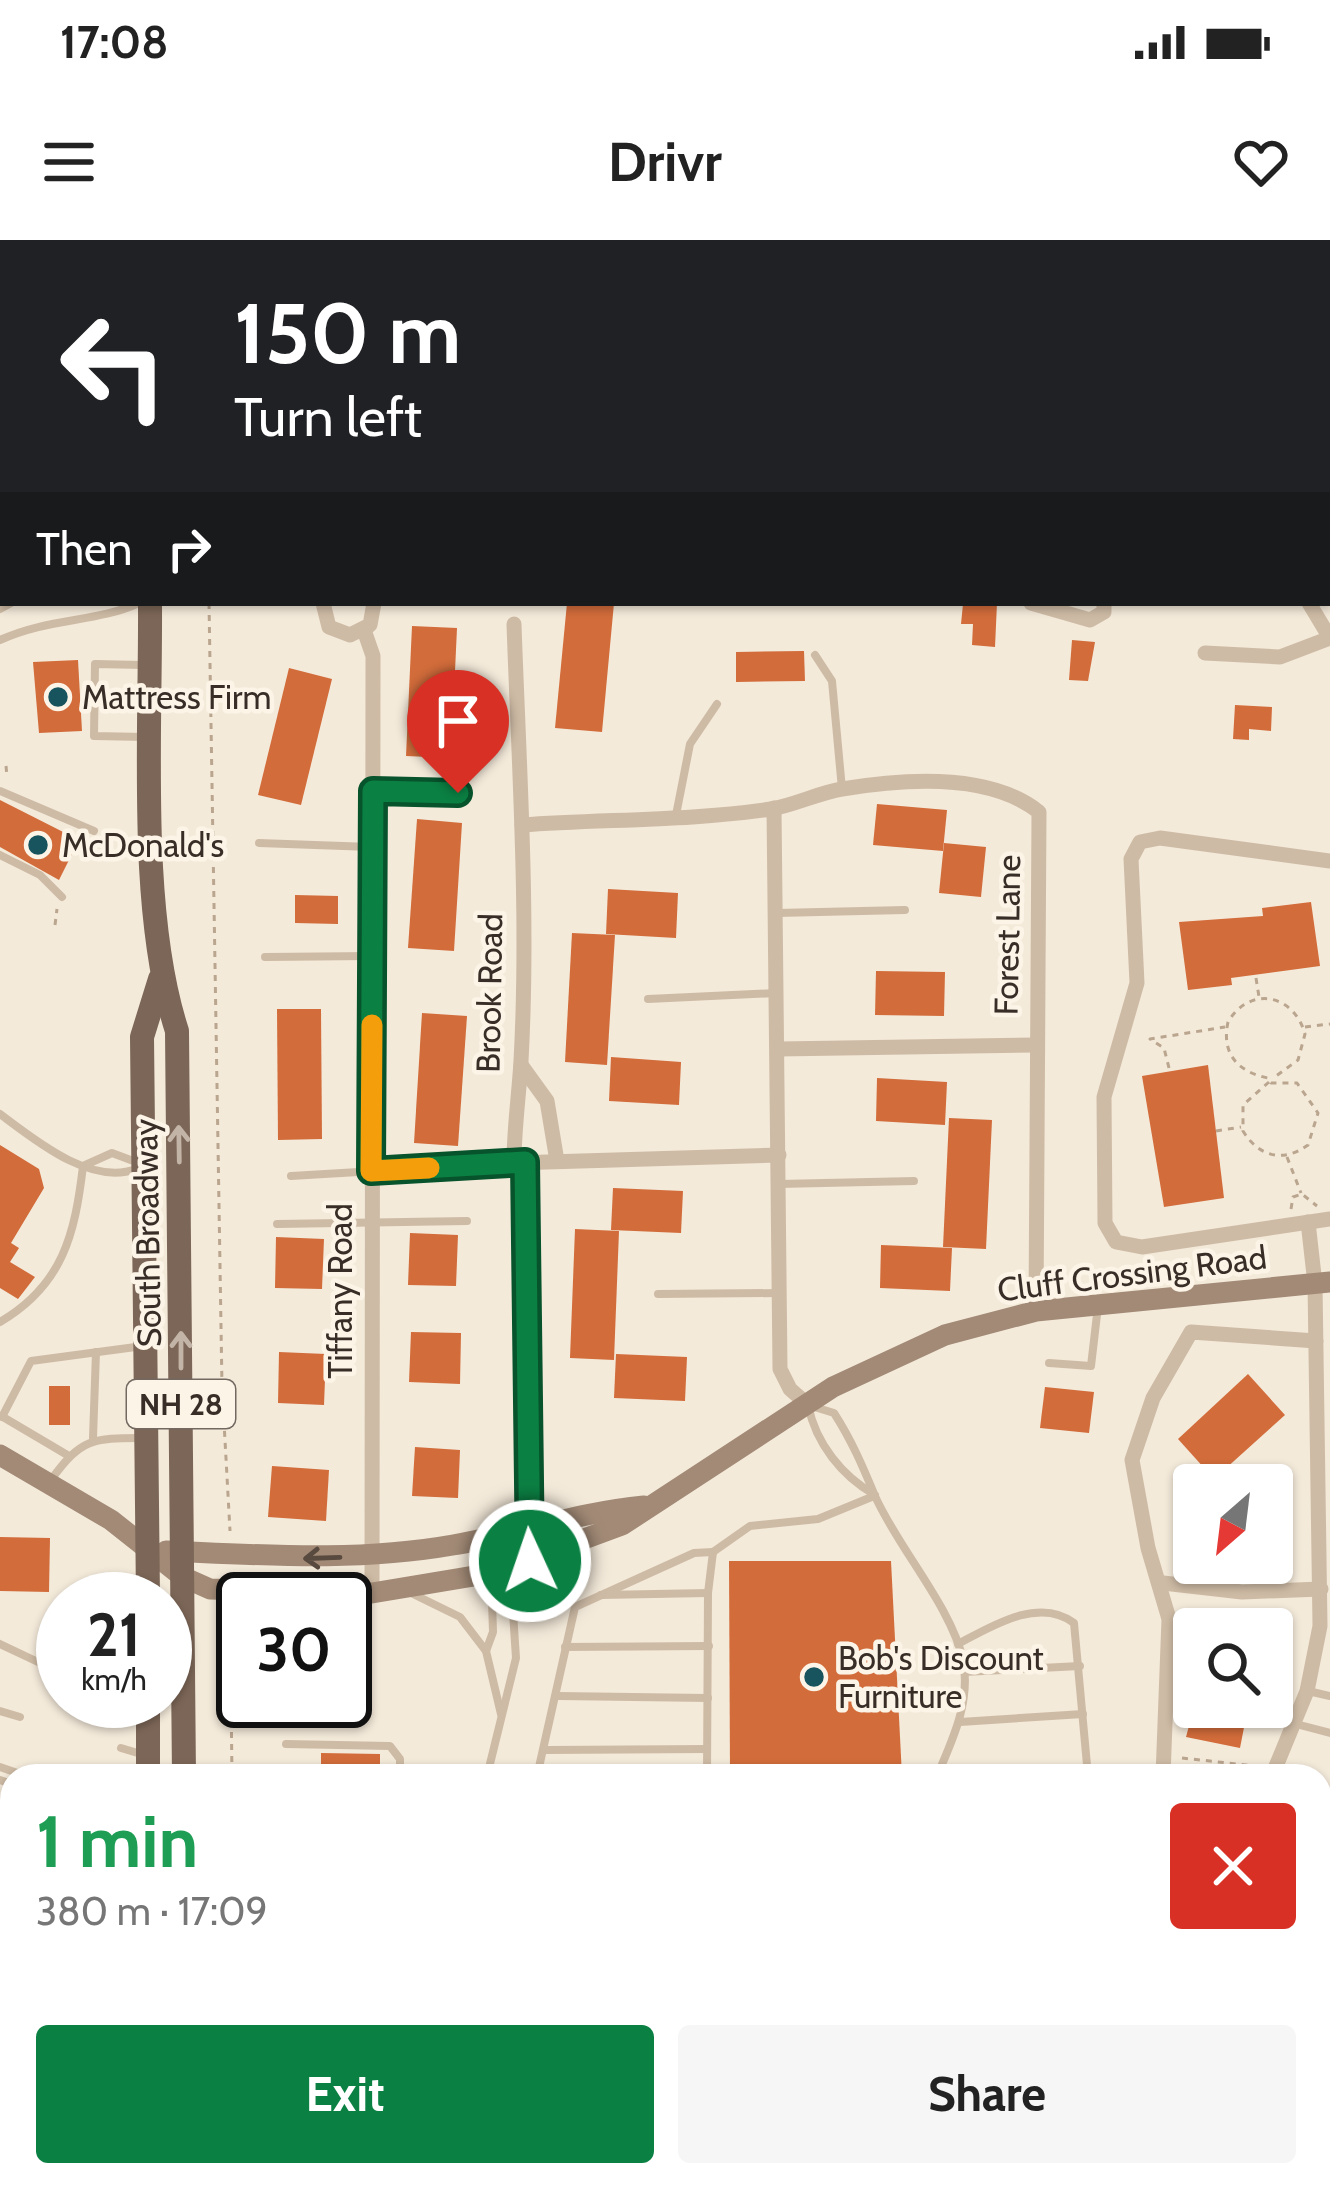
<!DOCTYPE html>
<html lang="en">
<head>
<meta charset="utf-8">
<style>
  body { margin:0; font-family:Cabin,sans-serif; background:#f6f6f6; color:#222; height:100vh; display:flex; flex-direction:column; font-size:45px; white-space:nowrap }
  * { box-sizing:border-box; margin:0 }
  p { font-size:39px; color:#767676 }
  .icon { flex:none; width:66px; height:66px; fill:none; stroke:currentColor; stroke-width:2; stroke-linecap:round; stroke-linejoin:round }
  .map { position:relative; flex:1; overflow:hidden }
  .panel { position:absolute; left:0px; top:1524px; width:1332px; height:423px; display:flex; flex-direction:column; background:#fff; border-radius:36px 36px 0 0; box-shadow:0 3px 9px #0004 }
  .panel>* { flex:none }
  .top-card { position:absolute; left:0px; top:0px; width:1332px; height:366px; box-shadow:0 3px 9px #0004; background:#202124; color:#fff; overflow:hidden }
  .needle { width:78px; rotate:208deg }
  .fabs { position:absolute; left:1173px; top:1224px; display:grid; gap:24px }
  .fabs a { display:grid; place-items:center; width:120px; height:120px; border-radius:12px; background:#fff; box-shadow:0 3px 9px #0004; font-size:60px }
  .speed { position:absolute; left:36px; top:1332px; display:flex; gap:24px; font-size:60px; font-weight:700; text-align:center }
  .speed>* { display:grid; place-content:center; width:156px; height:156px; border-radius:50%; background:#fff; box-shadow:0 3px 9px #0004; line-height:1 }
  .speed small { font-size:30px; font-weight:400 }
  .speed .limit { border:6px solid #111; border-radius:18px; background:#fff; color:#111 }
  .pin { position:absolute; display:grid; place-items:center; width:102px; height:102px; color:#fff; margin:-123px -51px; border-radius:50% 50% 50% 0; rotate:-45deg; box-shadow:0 0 12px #0007 }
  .pin .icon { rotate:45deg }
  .me { position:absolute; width:132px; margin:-66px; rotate:357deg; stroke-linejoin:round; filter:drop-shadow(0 0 9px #0008) }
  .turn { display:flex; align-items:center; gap:42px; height:252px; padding:0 36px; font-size:54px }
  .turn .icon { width:156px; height:156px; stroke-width:2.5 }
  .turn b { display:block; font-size:84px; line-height:102px }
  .then { display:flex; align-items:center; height:114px; padding:0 36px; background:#0003; gap:24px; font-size:45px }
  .round { display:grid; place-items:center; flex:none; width:126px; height:126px; border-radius:12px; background:#f6f6f6 }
  .head { display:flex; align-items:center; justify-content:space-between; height:204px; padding:0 36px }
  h1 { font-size:72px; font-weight:800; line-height:90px; color:#1e9e55 }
  .primary-button { display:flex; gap:24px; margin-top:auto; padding:24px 36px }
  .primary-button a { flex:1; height:138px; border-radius:12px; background:#0b8043; color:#fff; font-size:48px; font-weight:800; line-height:138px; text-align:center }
  .primary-button a+a { background:#f6f6f6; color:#222 }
  .status { display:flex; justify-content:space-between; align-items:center; height:84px; padding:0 60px; background:#fff; direction:ltr }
  .status svg { height:33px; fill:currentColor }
  header { display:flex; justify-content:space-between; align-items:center; height:156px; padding:0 36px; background:#fff; font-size:54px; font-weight:800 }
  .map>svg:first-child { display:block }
  .building { fill:#d26c3b }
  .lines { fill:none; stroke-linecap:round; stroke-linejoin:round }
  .path { stroke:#baa58f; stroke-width:3; stroke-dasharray:6 6; stroke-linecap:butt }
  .lane { stroke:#cebba5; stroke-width:8 }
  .street { stroke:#cebba5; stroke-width:15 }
  .secondary { stroke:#a28a76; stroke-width:21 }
  .primary { stroke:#7c6657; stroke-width:24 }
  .oneway { stroke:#c2b4a6 }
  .oneway2 { stroke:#584a3f }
  .route-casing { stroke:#07532c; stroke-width:30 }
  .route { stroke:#0b8043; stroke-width:21 }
  .slow { stroke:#f59e0b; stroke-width:21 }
  .poi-dot { fill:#18545e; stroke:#fbf4e7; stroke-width:4.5 }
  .labels { text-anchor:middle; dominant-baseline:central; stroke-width:9; stroke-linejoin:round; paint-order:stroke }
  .shield { fill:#fbf4e7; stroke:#736961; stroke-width:3 }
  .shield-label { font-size:30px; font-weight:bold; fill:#392e27 }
  .poi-label { font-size:33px; fill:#392e27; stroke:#fbf4e7; text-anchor:start }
  .street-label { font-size:33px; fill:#392e27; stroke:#fbf4e7 }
</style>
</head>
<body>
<div class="status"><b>17:08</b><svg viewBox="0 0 49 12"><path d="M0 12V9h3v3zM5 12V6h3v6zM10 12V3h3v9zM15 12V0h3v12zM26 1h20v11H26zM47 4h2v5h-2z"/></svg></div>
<header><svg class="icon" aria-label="menu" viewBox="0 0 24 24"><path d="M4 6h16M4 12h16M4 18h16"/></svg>Drivr<svg class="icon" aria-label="heart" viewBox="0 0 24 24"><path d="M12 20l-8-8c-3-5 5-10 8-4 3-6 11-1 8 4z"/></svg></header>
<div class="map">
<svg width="1330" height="1945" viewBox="0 0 1330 1945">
  <rect width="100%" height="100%" fill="#f4eada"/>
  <g class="building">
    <path d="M 567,363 L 614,363 L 602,492 L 555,488 Z"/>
    <path d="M 997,363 L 995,407 L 972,405 L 973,384 L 961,384 L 963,364 Z"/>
    <path d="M 412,386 L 457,388 L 451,518 L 406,516 Z"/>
    <path d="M 1072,400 L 1095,402 L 1088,441 L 1069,440 Z"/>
    <path d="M 804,411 L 805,441 L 736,442 L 736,412 Z"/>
    <path d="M 78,420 L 82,491 L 39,493 L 33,422 Z"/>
    <path d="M 289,428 L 332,439 L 301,565 L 258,555 Z"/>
    <path d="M 1235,465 L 1272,467 L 1271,491 L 1249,489 L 1249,500 L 1233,499 Z"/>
    <path d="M 0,560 L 79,600 L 59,640 L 0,607 Z"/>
    <path d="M 877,564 L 947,570 L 943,611 L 873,605 Z"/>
    <path d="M 417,579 L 462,583 L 454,711 L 408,708 Z"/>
    <path d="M 944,603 L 986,607 L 981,657 L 939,653 Z"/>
    <path d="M 608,649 L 678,653 L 676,698 L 606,694 Z"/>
    <path d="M 295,655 L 338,656 L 338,684 L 295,683 Z"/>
    <path d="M 1311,662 L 1320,726 L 1231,738 L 1232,745 L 1188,750 L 1179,682 L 1263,676 L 1262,668 Z"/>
    <path d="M 572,693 L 615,695 L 607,825 L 565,822 Z"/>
    <path d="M 876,731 L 945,732 L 944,776 L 875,775 Z"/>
    <path d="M 277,769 L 321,769 L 322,899 L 278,900 Z"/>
    <path d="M 422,773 L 467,776 L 458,906 L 414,903 Z"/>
    <path d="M 611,817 L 681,822 L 679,865 L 609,861 Z"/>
    <path d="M 1208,825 L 1224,958 L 1164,967 L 1142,836 Z"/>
    <path d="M 877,838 L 947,842 L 945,885 L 876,881 Z"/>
    <path d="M 949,878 L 992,880 L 986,1009 L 943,1007 Z"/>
    <path d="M 0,905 L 39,929 L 44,948 L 11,1003 L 19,1008 L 10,1022 L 35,1037 L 18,1059 L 0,1048 Z"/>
    <path d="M 613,948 L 683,951 L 681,993 L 611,990 Z"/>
    <path d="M 575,989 L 619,991 L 614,1120 L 570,1118 Z"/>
    <path d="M 410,993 L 458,995 L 456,1046 L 408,1045 Z"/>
    <path d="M 276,997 L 324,999 L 322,1049 L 275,1048 Z"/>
    <path d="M 881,1005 L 952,1008 L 950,1051 L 880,1048 Z"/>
    <path d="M 411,1092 L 461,1093 L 460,1144 L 409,1142 Z"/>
    <path d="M 279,1112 L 326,1114 L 324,1165 L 278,1163 Z"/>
    <path d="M 616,1114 L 687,1117 L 685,1161 L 614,1158 Z"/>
    <path d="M 1248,1134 L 1285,1175 L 1214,1239 L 1178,1199 Z"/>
    <rect x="49" y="1146" width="21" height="39"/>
    <path d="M 1045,1147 L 1094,1152 L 1089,1193 L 1040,1188 Z"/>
    <path d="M 415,1207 L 460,1210 L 458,1258 L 412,1256 Z"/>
    <path d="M 272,1226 L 329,1230 L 326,1281 L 268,1277 Z"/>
    <path d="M 0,1297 L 50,1298 L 49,1352 L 0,1351 Z"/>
    <path d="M 729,1321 L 891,1321 L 902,1536 L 730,1536 Z"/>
    <path d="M 1212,1368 L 1284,1382 L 1283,1389 L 1207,1389 Z"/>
    <path d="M 1194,1467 L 1248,1467 L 1240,1508 L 1186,1497 Z"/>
    <path d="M 321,1513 L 380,1514 L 380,1536 L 321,1536 Z"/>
  </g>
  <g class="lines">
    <g class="path">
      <path d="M 203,0 L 203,3"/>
      <path d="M 209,363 L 222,1146 L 230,1291"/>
      <path d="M 6,526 L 7,537"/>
      <path d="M 55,685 L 57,669"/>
      <path d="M 1256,738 L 1259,757"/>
      <path d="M 1305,787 L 1330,784"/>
      <path d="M 1169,828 L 1164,808 L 1150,799 L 1225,787"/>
      <path d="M 1269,842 L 1243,865 L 1243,891 C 1259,917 1283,923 1308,905 L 1318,873 L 1297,843 L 1271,843 L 1268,838 C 1238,832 1221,814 1228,782 C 1250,745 1294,754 1305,794 L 1298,820 L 1276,836"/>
      <path d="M 1216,891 L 1241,887"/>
      <path d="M 1287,917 L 1301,953"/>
      <path d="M 1291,969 L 1293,957 L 1302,954 L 1317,966"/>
      <path d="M 539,1344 L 564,1356"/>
      <path d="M 230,1372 L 232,1536"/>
      <path d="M 1182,1518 L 1255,1526"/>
      <path d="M 241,1935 L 241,1945"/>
    </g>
    <g class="lane">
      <path d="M 0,369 L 11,363"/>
      <path d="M 0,400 C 51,377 95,383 139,363"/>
      <path d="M 815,415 L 832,441 L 842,549"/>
      <path d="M 143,425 L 95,424 L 94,496 L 145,497"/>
      <path d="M 0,551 L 94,591"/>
      <path d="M 373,551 L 458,553"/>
      <path d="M 676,575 L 690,504 L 717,464"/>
      <path d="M 259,603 L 371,607"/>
      <path d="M 0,615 L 40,635 L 62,657"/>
      <path d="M 777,673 L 905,670"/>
      <path d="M 265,717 L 371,716"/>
      <path d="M 648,759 L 776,753"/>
      <path d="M 0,874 C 36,901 91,946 136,929"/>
      <path d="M 83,926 L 112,913 L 136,922"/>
      <path d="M 291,936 L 512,923"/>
      <path d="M 779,944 L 914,941"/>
      <path d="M 277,984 L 467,981"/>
      <path d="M 658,1054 L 779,1053"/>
      <path d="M 0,1082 C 63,1045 75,994 83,926"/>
      <path d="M 1049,1123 L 1091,1126 L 1098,1066"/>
      <path d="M 2,1177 L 31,1121 L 143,1106"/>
      <path d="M 3,1177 L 69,1216"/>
      <path d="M 93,1198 L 96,1112"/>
      <path d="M 51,1240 C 82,1197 94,1198 144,1198"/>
      <path d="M 875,1255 C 842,1236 816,1204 808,1165 L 834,1173 C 852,1201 863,1227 875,1256 C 898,1308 951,1366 963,1420 C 971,1461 953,1499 937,1536"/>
      <path d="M 490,1300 L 493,1392 L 486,1411 L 501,1474"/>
      <path d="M 411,1353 L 460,1377 L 486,1411"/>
      <path d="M 601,1355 L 708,1353"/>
      <path d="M 0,1404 L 38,1422"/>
      <path d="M 958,1404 C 990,1387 1039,1356 1074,1383 L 1088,1536"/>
      <path d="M 565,1407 L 709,1406"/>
      <path d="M 964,1432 L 1080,1426"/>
      <path d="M 1308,1451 L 1330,1456"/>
      <path d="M 558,1456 L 708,1458"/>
      <path d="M 0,1471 L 20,1477"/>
      <path d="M 960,1482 L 1083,1474"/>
      <path d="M 1296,1484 L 1330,1493"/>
      <path d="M 286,1504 L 390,1506 L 400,1519 L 400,1536"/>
      <path d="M 121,1508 L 141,1514"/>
      <path d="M 547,1510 L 707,1509"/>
      <path d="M 0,1527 L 26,1536"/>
      <path d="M 939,1531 L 1087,1528"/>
      <path d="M 414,1536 L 415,1528"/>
      <path d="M 487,1536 L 516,1418 L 508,1296"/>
      <path d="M 537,1536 L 575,1367 L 694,1313 L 713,1312"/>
      <path d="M 707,1536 L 708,1353 L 713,1312 L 750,1286 L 818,1279 L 874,1256"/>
      <path d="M 0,1540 L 12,1544"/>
      <path d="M 0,1603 L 12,1607"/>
      <path d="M 0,1657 L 12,1661"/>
      <path d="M 0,1930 L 12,1930"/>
      <path d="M 30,1935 C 54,1945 117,1945 141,1935"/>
      <path d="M 294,1935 L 294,1945"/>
      <path d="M 629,1945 L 629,1935"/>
      <path d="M 918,1945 L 918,1935"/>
    </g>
    <g class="street">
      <path d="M 509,0 L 509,3"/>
      <path d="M 1212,0 L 1212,3"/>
      <path d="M 711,3 L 711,0"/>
      <path d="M 925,3 L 925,0"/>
      <path d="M 323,363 L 329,387 L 350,395 L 370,385 L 374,363"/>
      <path d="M 1031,363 L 1090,380 L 1104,372 L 1104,363"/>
      <path d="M 1309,363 L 1330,398"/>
      <path d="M 514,384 C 519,529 529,676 521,821 C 519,855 514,888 514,923 L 779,915"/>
      <path d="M 364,390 L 373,416 L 372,1353"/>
      <path d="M 1205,413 L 1280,417 L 1330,398"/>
      <path d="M 774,568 L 780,1129 L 790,1149 L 808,1165"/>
      <path d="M 522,585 C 604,579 690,581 771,569 C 795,565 818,553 842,549 C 902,539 989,532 1039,572 L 1036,1071"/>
      <path d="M 1330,621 L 1160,598 L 1140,602 L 1131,619 L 1137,743 L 1104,857 L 1105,983 L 1116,1002 L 1142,1007 L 1330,979"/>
      <path d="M 779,809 L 1035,805"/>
      <path d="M 521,825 L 547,861 L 557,921"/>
      <path d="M 525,922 L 530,1320"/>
      <path d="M 1163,1343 L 1242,1352 L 1321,1349"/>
      <path d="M 1163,1536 L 1169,1379 L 1148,1308 L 1132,1220 L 1153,1158 L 1191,1092 L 1316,1101"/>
      <path d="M 1272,1536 L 1307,1451 L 1320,1386 L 1315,1044 L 1308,982"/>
      <path d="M 1320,1673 L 1330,1675"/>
    </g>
    <g class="secondary">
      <path d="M 0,1215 L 111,1280 L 183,1337 L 210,1349 L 372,1353 L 492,1333 L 622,1285 L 833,1147 L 945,1095 L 1036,1071 L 1330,1042"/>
      <path d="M 166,1311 C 264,1315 356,1322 453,1305 C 517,1294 579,1272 644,1266"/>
    </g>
    <g class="primary">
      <path d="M 147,0 L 147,3"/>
      <path d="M 150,363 C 151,492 138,671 177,791 L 184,1536"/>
      <path d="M 148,1359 L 142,797 L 160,739"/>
      <path d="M 148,1461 L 148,1536"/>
      <path d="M 151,1935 L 151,1945"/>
      <path d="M 196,1935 L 197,1945"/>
    </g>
  </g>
  <defs><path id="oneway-shaft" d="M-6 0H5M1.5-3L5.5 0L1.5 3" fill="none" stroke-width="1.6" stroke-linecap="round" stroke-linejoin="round" transform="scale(3)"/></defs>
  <g class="oneway">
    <use href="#oneway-shaft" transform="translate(179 904) rotate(-91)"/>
    <use href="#oneway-shaft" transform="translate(181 1110) rotate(-90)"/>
  </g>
  <use class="oneway2" href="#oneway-shaft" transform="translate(322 1318) rotate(178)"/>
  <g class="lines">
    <defs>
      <path id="route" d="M 458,553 L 373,551 L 371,931 L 525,922 L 530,1321"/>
    </defs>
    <use href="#route" class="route-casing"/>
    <use href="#route" class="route"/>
    <path class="slow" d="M 372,785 L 371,931 L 429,928"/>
  </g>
  <g class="poi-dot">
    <circle cx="58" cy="457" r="12"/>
    <circle cx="38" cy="605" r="12"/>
    <circle cx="814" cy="1437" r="12"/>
  </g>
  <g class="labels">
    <rect class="shield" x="127" y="1140" width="108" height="48" rx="9"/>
    <g class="shield-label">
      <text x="181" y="1164">NH 28</text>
    </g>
    <g class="poi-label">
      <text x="82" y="457">Mattress Firm</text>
      <text x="62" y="605">McDonald's</text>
      <text x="838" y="1418">Bob's Discount<tspan x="838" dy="38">Furniture</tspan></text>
    </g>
    <g class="street-label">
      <text transform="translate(1007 695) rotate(-89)">Forest Lane</text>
      <text transform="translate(489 753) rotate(-89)">Brook Road</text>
      <text transform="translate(147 993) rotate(-91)">South Broadway</text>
      <text transform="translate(1132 1033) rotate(-7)">Cluff Crossing Road</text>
      <text transform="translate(340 1051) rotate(-90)">Tiffany Road</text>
    </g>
  </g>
</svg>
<div class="fabs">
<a><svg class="needle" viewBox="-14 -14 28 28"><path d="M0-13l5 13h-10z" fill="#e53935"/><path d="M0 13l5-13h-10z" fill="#767676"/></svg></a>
<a><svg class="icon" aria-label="search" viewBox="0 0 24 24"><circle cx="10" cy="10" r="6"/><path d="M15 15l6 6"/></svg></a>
</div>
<div class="speed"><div>21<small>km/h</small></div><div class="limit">30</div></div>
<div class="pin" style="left:458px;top:553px;background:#d93025"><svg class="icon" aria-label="arrive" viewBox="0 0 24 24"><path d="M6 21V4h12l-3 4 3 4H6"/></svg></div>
<svg class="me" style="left:530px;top:1321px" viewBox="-20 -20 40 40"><circle r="17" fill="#0b8043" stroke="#fff" stroke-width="3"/><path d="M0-11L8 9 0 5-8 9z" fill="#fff"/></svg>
<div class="top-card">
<div class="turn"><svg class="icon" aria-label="left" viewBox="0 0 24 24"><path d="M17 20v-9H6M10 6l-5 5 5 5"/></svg><div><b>150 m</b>Turn left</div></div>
<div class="then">Then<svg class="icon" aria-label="right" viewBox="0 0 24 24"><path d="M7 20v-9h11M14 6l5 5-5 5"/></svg></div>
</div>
<section class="panel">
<div class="head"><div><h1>1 min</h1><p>380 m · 17:09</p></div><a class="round" style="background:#d93025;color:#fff"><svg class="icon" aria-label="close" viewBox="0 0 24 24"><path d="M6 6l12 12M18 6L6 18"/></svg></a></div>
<div class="primary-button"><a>Exit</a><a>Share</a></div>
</section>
</div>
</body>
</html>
